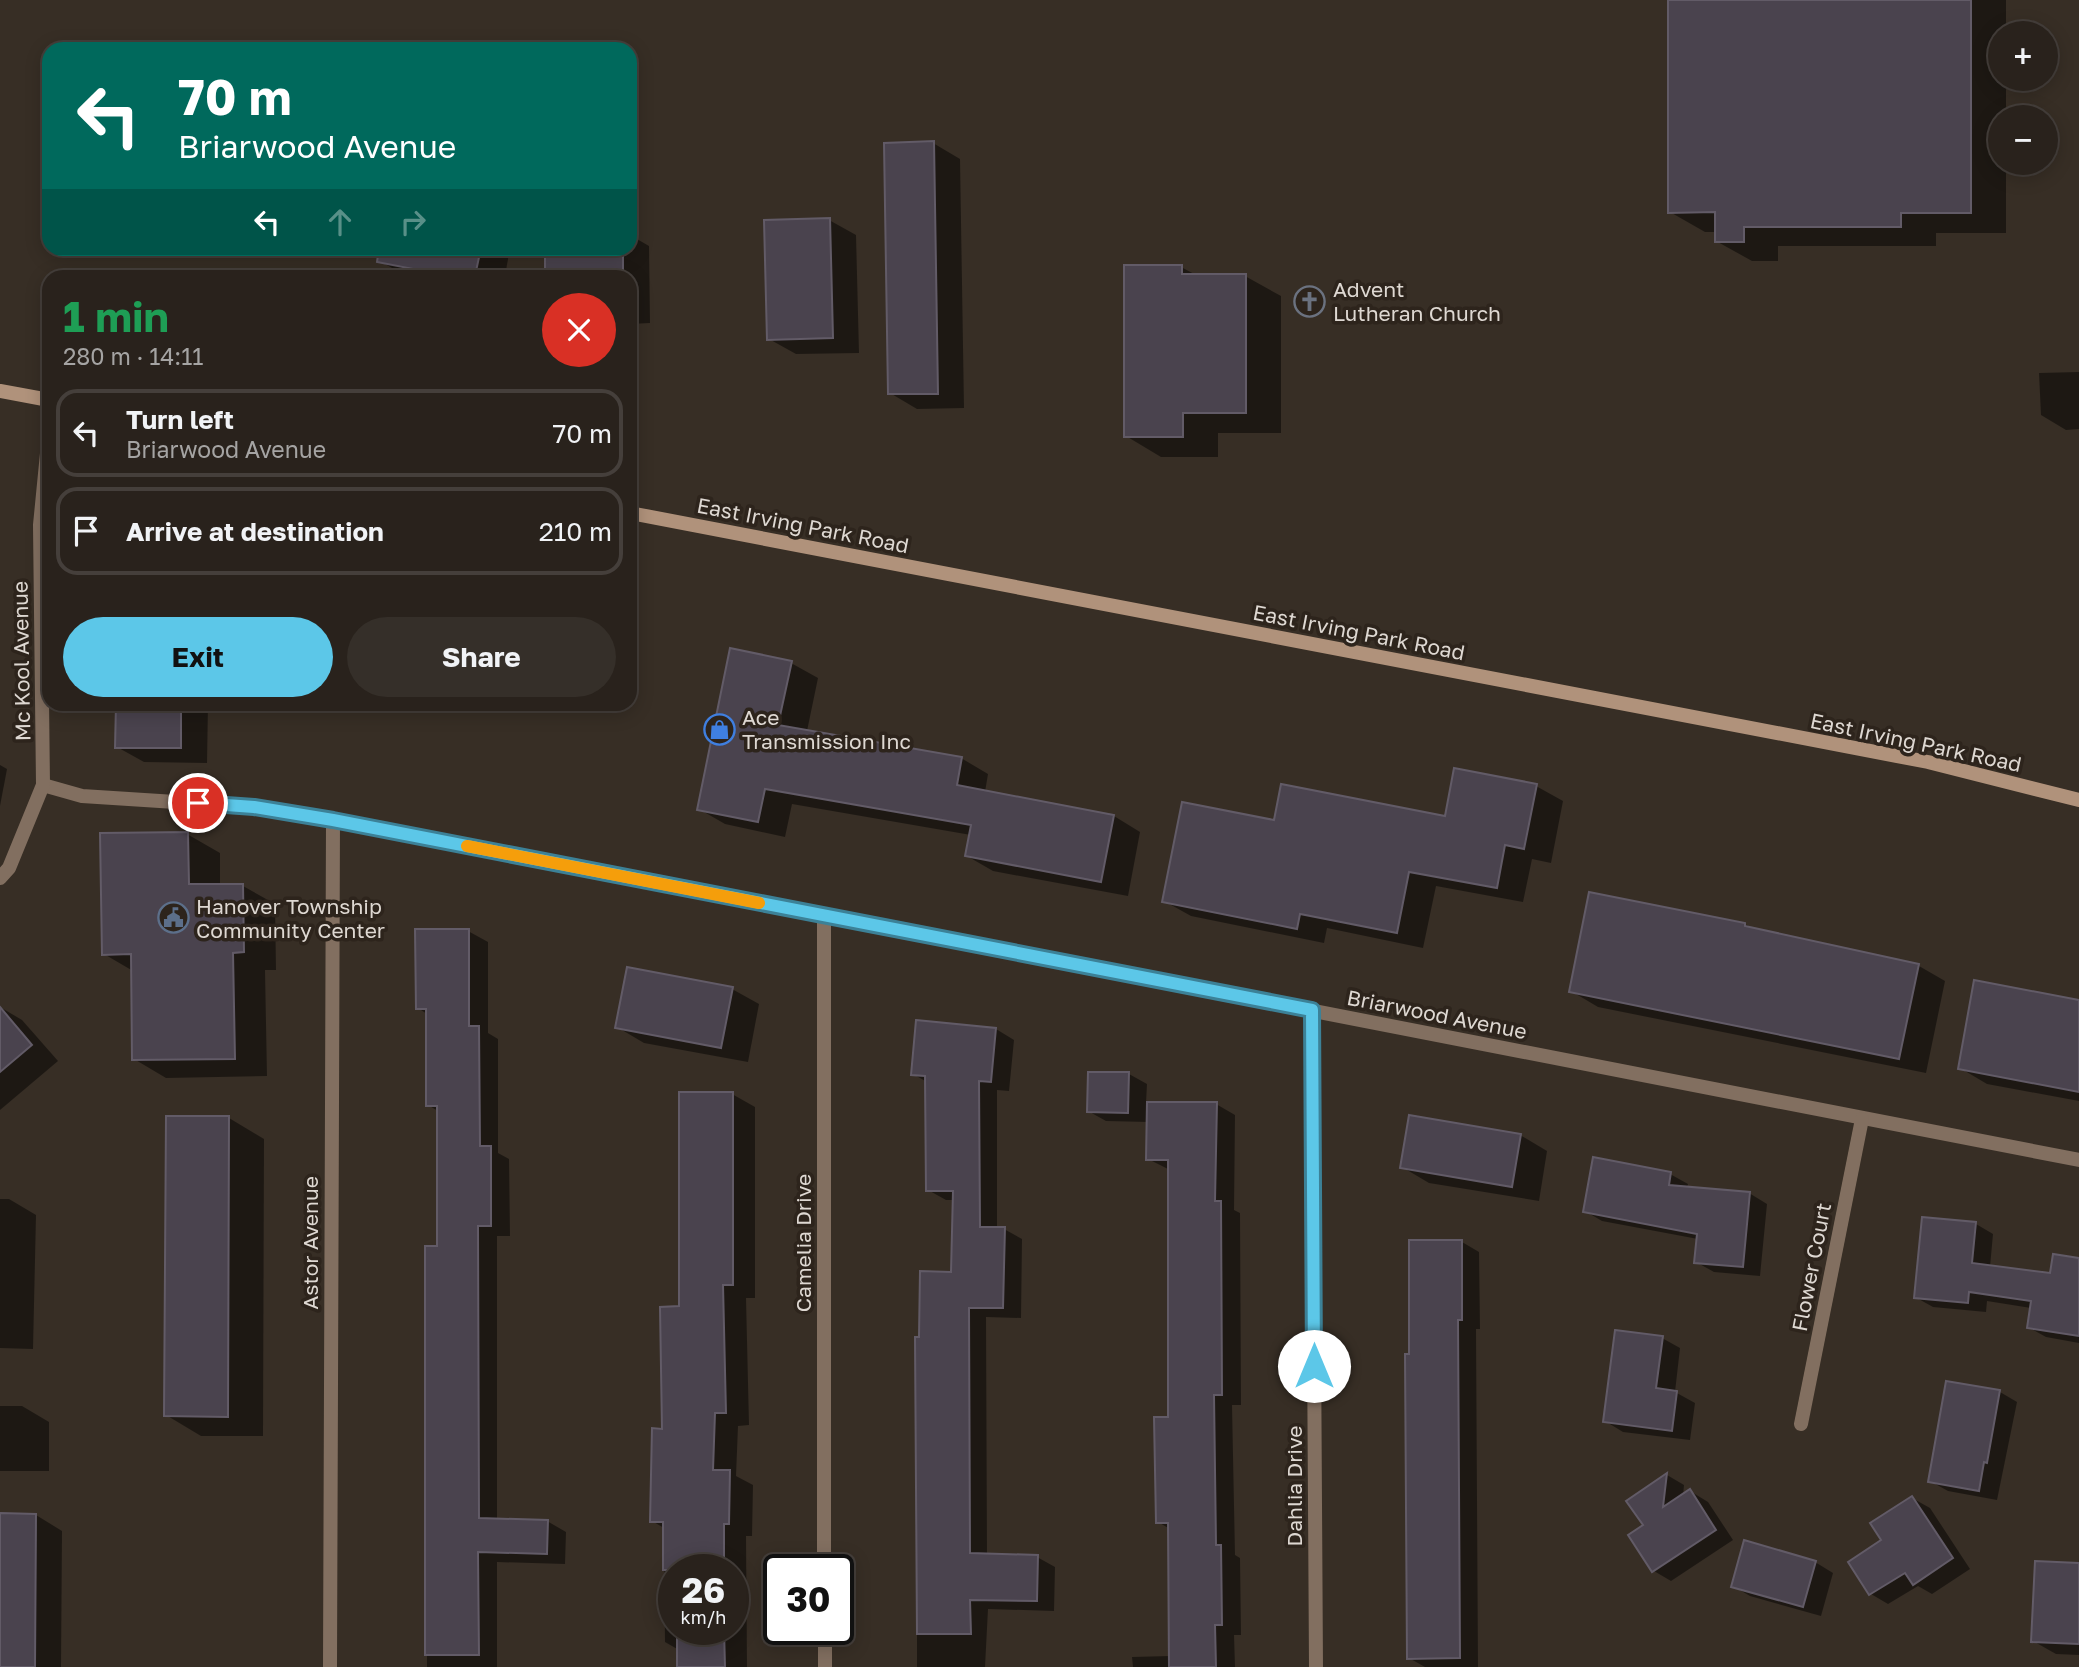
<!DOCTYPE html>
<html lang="en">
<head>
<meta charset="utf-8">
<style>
  body { margin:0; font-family:"Golos Text",sans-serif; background:#352f29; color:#f1f3f6; height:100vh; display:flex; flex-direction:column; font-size:26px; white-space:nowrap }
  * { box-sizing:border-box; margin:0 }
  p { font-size:23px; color:#a5a4a3 }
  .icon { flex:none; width:38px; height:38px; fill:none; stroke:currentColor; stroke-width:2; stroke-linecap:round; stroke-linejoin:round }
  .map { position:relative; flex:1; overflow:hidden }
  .side { position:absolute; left:42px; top:270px; width:595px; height:441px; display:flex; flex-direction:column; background:#29221c; border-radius:21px; box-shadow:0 4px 18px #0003,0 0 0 2px #453f3b }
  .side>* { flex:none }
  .hud { position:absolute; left:42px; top:42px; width:595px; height:214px; border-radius:21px; box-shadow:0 4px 18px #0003,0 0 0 2px #453f3b; background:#00695c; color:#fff; overflow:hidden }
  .tools { position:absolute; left:1988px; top:21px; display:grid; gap:14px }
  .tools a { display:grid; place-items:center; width:70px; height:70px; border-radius:50%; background:#29221c; box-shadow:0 4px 18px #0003,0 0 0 2px #453f3b; font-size:35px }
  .speed { position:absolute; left:658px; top:1554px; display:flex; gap:14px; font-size:35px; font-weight:700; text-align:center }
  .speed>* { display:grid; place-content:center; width:91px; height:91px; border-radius:50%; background:#29221c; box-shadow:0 4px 18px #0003,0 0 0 2px #453f3b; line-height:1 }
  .speed small { font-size:18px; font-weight:400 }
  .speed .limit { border:4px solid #111; border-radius:10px; background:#fff; color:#111 }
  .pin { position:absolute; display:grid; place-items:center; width:60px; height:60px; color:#fff; margin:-30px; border:4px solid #fff; border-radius:50%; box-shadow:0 2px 7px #0007 }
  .me { position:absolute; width:77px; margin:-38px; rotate:0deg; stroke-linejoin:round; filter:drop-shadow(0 0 5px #0008) }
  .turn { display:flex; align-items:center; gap:24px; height:147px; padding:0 21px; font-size:32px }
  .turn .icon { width:91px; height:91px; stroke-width:2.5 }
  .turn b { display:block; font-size:49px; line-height:60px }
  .lanes { display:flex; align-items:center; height:66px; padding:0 21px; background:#0003; justify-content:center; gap:35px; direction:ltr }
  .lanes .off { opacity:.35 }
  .round { display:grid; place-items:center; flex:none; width:74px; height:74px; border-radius:37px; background:#352f29 }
  .head { display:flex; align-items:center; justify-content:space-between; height:119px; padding:0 21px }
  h1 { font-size:42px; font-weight:700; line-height:52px; color:#1e9e55 }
  .primary-button { display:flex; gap:14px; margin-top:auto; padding:14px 21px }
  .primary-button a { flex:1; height:80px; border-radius:42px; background:#5cc7e8; color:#111; font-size:28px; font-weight:700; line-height:80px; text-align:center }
  .primary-button a+a { background:#352f29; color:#f1f3f6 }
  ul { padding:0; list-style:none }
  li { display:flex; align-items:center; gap:21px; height:88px; margin:0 14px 10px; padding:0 7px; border:4px solid #453f3b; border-radius:21px }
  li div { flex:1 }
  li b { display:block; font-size:26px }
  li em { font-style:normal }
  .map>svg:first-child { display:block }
  .shadow { fill:#0007; fill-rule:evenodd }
  .building { fill:#4a434e; stroke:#625b67; stroke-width:2 }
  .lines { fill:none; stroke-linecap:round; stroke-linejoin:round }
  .minor { stroke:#826f60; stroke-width:14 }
  .secondary { stroke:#b0927b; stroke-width:14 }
  .route-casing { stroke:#3c8197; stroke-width:18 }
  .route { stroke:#5cc7e8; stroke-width:12 }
  .slow { stroke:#f59e0b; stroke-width:12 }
  .labels { text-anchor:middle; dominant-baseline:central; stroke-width:7; stroke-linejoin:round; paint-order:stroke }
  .poi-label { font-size:21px; fill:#ded8d2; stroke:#2d241c; text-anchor:start }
  .street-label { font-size:21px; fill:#ded8d2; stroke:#2d241c }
</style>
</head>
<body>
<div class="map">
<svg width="2079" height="1667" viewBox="0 0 2079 1667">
  <rect width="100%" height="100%" fill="#372e25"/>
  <g class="shadow">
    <path d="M 1669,0 L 2006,0 L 2006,33 L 2000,33 L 2000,79 L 2006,79 L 2006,117 L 2000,117 L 2000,163 L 2006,163 L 2006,233 L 1936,233 L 1936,246 L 1778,246 L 1778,261 L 1752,261 L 1716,241 L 1716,232 L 1705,232 L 1670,212 Z"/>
    <path d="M 933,143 L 960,159 L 964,408 L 917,409 L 890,393 Z"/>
    <path d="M 829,220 L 856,235 L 859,353 L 796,354 L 769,339 Z"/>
    <path d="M 630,235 L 649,246 L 650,323 L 630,324 L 630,276 L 547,276 L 546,248 L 630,248 Z"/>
    <path d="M 383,248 L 510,248 L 505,276 L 406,276 L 380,261 Z"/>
    <path d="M 1181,267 L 1198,276 L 1245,276 L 1281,296 L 1281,433 L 1218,433 L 1218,457 L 1161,457 L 1126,436 Z"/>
    <path d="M 2079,372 L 2079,429 L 2066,430 L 2041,415 L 2039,373 Z"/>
    <path d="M 791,663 L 818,678 L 807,731 L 961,758 L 988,774 L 985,792 L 1114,816 L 1140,832 L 1128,896 L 993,871 L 967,856 L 971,835 L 792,804 L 785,837 L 725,824 L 699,809 Z"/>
    <path d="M 117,704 L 208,704 L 207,763 L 144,762 L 117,747 Z"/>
    <path d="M 544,704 L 565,704 L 564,708 Z"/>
    <path d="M 0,765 L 7,769 L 0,806 Z"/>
    <path d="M 1536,786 L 1563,801 L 1551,863 L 1532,859 L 1523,902 L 1436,886 L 1423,948 L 1327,928 L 1324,943 L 1191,916 L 1164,901 L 1276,822 L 1446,818 Z"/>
    <path d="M 187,834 L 220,853 L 220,886 L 243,886 L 275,904 L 276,970 L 265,970 L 267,1076 L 166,1078 L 134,1059 L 133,971 L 104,954 Z"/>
    <path d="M 1745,924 L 1756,930 L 1919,966 L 1945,981 L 1926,1073 L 1598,1007 L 1571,991 Z"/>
    <path d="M 468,931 L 488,942 L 488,1033 L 498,1039 L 498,1153 L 509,1159 L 510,1236 L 497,1236 L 497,1520 L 547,1521 L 566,1532 L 565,1564 L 497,1562 L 497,1667 L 427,1667 L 426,1248 L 439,1248 L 438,1111 L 428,1105 L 427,1014 L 418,1008 Z"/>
    <path d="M 732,989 L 759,1004 L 748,1062 L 644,1043 L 617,1027 Z"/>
    <path d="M 2079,1001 L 2079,1101 L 1987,1084 L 1960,1068 Z"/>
    <path d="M 0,1007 L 22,1020 L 58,1061 L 0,1110 Z"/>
    <path d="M 996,1029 L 1014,1040 L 1009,1091 L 997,1090 L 997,1229 L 1004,1229 L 1022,1239 L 1021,1318 L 986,1317 L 987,1555 L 1037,1557 L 1055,1567 L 1054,1611 L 988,1609 L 985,1667 L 917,1667 L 917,1339 L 921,1339 L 953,1274 L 955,1200 L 946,1200 L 928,1190 L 927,1082 L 913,1074 Z"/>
    <path d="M 1129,1074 L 1147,1084 L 1146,1103 L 1216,1104 L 1235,1115 L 1234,1210 L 1240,1213 L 1241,1405 L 1232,1405 L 1235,1555 L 1240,1558 L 1241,1635 L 1234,1635 L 1235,1667 L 1133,1667 L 1132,1657 L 1170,1656 L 1170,1529 L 1158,1522 L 1170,1418 L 1170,1170 L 1148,1159 L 1149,1122 L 1106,1121 L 1088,1111 Z"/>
    <path d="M 732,1094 L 755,1107 L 755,1298 L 746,1298 L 749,1425 L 738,1426 L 736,1476 L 753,1485 L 752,1536 L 746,1536 L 747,1667 L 679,1667 L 679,1650 L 665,1642 L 664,1528 L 652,1521 L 681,1308 ZM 674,1570 L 733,1570 L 733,1629 L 674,1629 Z"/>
    <path d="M 168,1118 L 229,1118 L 264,1139 L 263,1436 L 201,1436 L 166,1415 Z"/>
    <path d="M 1520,1135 L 1547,1151 L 1539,1201 L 1429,1183 L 1402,1167 Z"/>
    <path d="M 1670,1174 L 1688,1184 L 1687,1188 L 1749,1193 L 1767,1204 L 1760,1276 L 1714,1272 L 1696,1262 L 1698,1239 L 1602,1221 L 1585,1211 Z"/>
    <path d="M 0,1199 L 9,1199 L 36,1215 L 33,1349 L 0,1348 Z"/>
    <path d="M 1976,1224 L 1993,1234 L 1990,1267 L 2052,1275 L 2079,1259 L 2079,1343 L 2046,1337 L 2028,1327 L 2031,1308 L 1987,1301 L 1986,1312 L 1933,1307 L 1915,1297 Z"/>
    <path d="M 1462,1242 L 1479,1252 L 1480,1329 L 1476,1329 L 1478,1667 L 1425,1667 L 1409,1658 L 1411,1355 Z"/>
    <path d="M 1662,1338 L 1680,1348 L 1675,1392 L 1695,1403 L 1690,1440 L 1623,1432 L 1605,1421 Z"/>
    <path d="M 2000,1392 L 2017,1402 L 1997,1500 L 1948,1491 L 1930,1481 Z"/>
    <path d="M 0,1406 L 22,1406 L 49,1422 L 49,1471 L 0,1471 Z"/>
    <path d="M 1667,1475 L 1684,1485 L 1683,1496 L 1690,1491 L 1708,1502 L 1733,1540 L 1671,1581 L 1654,1571 L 1645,1525 L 1629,1501 Z"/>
    <path d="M 1912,1498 L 1930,1508 L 1970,1569 L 1932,1594 L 1918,1586 L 1888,1604 L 1871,1594 L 1850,1562 L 1884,1541 Z"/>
    <path d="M 0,1515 L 36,1515 L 62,1531 L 61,1667 L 0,1667 Z"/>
    <path d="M 1815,1562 L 1833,1573 L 1821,1616 L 1750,1596 L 1733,1586 Z"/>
    <path d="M 2079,1564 L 2079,1655 L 2056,1654 L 2033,1641 Z"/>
  </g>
  <g class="building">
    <path d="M 1668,0 L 1971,0 L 1971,213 L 1901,213 L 1901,227 L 1744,227 L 1744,242 L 1715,242 L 1715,212 L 1668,213 Z"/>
    <path d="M 934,141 L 938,394 L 888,394 L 884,143 Z"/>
    <path d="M 830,218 L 833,338 L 767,340 L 764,220 Z"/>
    <path d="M 379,248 L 481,248 L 475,276 L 449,276 L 377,262 Z"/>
    <rect x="545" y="248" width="78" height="28"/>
    <path d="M 1124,265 L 1182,265 L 1182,274 L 1246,274 L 1246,413 L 1183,413 L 1183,437 L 1124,437 Z"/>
    <path d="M 730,648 L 792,661 L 778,725 L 962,757 L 957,785 L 1114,815 L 1101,882 L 965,856 L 971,825 L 765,789 L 758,822 L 697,810 Z"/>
    <path d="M 116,704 L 181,704 L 181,748 L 115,748 Z"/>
    <path d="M 1454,768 L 1537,784 L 1524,849 L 1505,845 L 1497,888 L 1409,872 L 1397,933 L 1300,914 L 1297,929 L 1162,902 L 1182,802 L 1274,820 L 1281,784 L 1445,816 Z"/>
    <path d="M 188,832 L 189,884 L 243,884 L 244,952 L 233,953 L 235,1059 L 132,1060 L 131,954 L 102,955 L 100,833 Z"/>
    <path d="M 1589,892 L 1745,923 L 1745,926 L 1919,964 L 1899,1059 L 1569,992 Z"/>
    <path d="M 415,929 L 469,929 L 469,1026 L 479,1026 L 480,1146 L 491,1146 L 491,1226 L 478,1226 L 479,1518 L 548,1520 L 547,1554 L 478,1552 L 479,1655 L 425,1655 L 425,1246 L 437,1246 L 437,1106 L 426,1106 L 426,1009 L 416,1009 Z"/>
    <path d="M 627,967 L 733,987 L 721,1048 L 615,1028 Z"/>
    <path d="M 1974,980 L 2079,1000 L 2079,1092 L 1958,1069 Z"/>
    <path d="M 0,1007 L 32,1045 L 0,1072 Z"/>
    <path d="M 916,1020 L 996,1028 L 991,1082 L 979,1081 L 980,1227 L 1005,1227 L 1003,1308 L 969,1308 L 970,1553 L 1038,1555 L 1037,1601 L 970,1600 L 971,1634 L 917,1634 L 915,1337 L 919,1337 L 920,1271 L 951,1272 L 953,1191 L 926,1191 L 925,1076 L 911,1075 Z"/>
    <path d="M 1088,1072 L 1129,1072 L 1128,1113 L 1087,1112 Z"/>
    <path d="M 679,1092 L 733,1092 L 733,1285 L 723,1285 L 726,1413 L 715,1413 L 713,1470 L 730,1470 L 729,1524 L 724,1524 L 724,1570 L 663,1570 L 663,1522 L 650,1522 L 652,1428 L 662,1429 L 660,1307 L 679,1306 Z"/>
    <path d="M 1147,1102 L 1217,1102 L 1215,1201 L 1221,1201 L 1222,1395 L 1214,1395 L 1216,1545 L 1221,1545 L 1222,1625 L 1215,1625 L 1216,1667 L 1169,1667 L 1168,1523 L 1156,1523 L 1154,1417 L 1168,1417 L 1168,1160 L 1146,1160 Z"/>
    <path d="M 1409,1115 L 1521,1134 L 1512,1187 L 1400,1168 Z"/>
    <path d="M 166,1116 L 229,1116 L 228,1417 L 164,1416 Z"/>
    <path d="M 1593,1157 L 1671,1172 L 1669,1185 L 1750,1192 L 1743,1267 L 1694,1263 L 1697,1234 L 1583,1212 Z"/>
    <path d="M 1922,1217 L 1976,1222 L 1972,1263 L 2050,1273 L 2053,1254 L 2079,1258 L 2079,1336 L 2027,1328 L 2031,1301 L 1969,1292 L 1968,1303 L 1914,1298 Z"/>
    <path d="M 1409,1240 L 1462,1240 L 1462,1320 L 1458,1320 L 1460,1658 L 1407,1659 L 1405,1354 L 1409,1354 Z"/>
    <path d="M 1615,1330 L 1663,1336 L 1656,1388 L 1677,1391 L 1672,1431 L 1603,1422 Z"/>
    <path d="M 1946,1381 L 2000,1390 L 1987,1463 L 1984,1462 L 1979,1491 L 1928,1482 Z"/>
    <path d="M 1667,1473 L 1663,1507 L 1690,1489 L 1716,1530 L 1652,1572 L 1628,1535 L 1643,1525 L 1626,1501 Z"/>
    <path d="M 1912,1496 L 1953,1558 L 1913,1585 L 1905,1573 L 1869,1595 L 1848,1562 L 1881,1540 L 1870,1523 Z"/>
    <path d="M 0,1513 L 36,1514 L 35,1667 L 0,1667 Z"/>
    <path d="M 1744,1540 L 1816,1561 L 1803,1607 L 1731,1587 Z"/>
    <path d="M 2035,1561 L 2079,1563 L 2079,1644 L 2031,1642 Z"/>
    <path d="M 677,1629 L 724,1629 L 725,1667 L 677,1667 Z"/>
  </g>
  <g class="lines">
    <g class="minor">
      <path d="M 43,785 L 82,796 L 253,807 L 333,820 L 2079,1160"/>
      <path d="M 0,878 L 9,868 L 43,785 L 40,525 L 49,433"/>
      <path d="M 824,916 L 824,1570"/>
      <path d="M 1312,1010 L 1316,1667"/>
      <path d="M 1801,1424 L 1862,1119"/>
      <path d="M 825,1629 L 825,1667"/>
      <path d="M 330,1667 L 333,820"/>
    </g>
    <g class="secondary">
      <path d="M 0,391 L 49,400"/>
      <path d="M 630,513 L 1928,762 L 2079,800"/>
    </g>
  </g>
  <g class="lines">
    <defs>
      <path id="route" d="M 198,803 L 254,807 L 333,820 L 1312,1010 L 1314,1366"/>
    </defs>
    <use href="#route" class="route-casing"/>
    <use href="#route" class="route"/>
    <path class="slow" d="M 467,846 L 759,903"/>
  </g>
  <defs>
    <symbol id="church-ring" viewBox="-11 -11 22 22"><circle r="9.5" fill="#2d241c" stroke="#6b7280" stroke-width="1.5"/><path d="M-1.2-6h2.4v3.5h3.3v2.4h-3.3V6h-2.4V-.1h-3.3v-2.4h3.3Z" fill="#6b7280"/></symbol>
    <symbol id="shop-ring" viewBox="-11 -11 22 22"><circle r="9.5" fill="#2d241c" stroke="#3f7fe0" stroke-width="1.5"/><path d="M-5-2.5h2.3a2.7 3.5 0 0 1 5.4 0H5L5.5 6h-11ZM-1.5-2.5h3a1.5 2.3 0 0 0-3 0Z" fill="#3f7fe0"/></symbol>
    <symbol id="civic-ring" viewBox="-11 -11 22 22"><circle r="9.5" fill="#2d241c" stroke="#5c6f8a" stroke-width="1.5"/><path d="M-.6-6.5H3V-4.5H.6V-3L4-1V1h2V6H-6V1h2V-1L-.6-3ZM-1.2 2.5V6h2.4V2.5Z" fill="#5c6f8a"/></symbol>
  </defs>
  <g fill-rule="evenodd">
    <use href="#church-ring" x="1292" y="284" width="35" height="35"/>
    <use href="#shop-ring" x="702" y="712" width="35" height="35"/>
    <use href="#civic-ring" x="156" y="900" width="35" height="35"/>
  </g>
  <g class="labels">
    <g class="poi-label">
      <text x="1333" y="289">Advent<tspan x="1333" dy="24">Lutheran Church</tspan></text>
      <text x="742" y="717">Ace<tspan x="742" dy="24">Transmission Inc</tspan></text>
      <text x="196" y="906">Hanover Township<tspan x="196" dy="24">Community Center</tspan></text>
    </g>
    <g class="street-label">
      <text transform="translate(803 525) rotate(11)">East Irving Park Road</text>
      <text transform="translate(1359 632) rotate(11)">East Irving Park Road</text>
      <text transform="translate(21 661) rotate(-91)">Mc Kool Avenue</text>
      <text transform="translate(1916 742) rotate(12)">East Irving Park Road</text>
      <text transform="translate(1437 1014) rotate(11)">Briarwood Avenue</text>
      <text transform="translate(310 1243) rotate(-90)">Astor Avenue</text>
      <text transform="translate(803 1243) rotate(-90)">Camelia Drive</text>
      <text transform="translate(1811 1267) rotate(-79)">Flower Court</text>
      <text transform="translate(1294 1486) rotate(-90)">Dahlia Drive</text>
    </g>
  </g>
</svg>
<div class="tools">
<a>+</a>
<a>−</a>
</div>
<div class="speed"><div>26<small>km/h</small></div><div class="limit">30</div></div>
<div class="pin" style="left:198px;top:803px;background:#d93025"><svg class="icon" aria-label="arrive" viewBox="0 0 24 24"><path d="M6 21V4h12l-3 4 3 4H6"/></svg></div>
<svg class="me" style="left:1314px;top:1366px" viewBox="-20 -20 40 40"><circle r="19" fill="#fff"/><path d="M0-13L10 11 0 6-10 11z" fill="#5cc7e8"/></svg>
<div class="hud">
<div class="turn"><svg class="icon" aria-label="left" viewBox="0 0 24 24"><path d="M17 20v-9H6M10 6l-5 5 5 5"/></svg><div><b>70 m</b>Briarwood Avenue</div></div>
<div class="lanes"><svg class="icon" aria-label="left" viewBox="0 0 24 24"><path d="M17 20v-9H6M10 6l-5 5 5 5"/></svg><svg class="icon off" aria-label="ahead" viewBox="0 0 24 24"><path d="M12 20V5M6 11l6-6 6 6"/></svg><svg class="icon off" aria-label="right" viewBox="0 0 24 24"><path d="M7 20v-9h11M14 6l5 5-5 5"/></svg></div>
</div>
<section class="side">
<div class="head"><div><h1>1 min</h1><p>280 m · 14:11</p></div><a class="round" style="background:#d93025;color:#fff"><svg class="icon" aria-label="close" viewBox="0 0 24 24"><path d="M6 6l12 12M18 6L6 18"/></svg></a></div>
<ul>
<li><svg class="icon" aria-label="left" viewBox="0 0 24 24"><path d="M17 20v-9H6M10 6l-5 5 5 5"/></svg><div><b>Turn left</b><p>Briarwood Avenue</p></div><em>70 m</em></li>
<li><svg class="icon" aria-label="arrive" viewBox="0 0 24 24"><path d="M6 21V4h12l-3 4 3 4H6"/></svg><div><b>Arrive at destination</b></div><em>210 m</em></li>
</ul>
<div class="primary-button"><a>Exit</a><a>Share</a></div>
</section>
</div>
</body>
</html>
